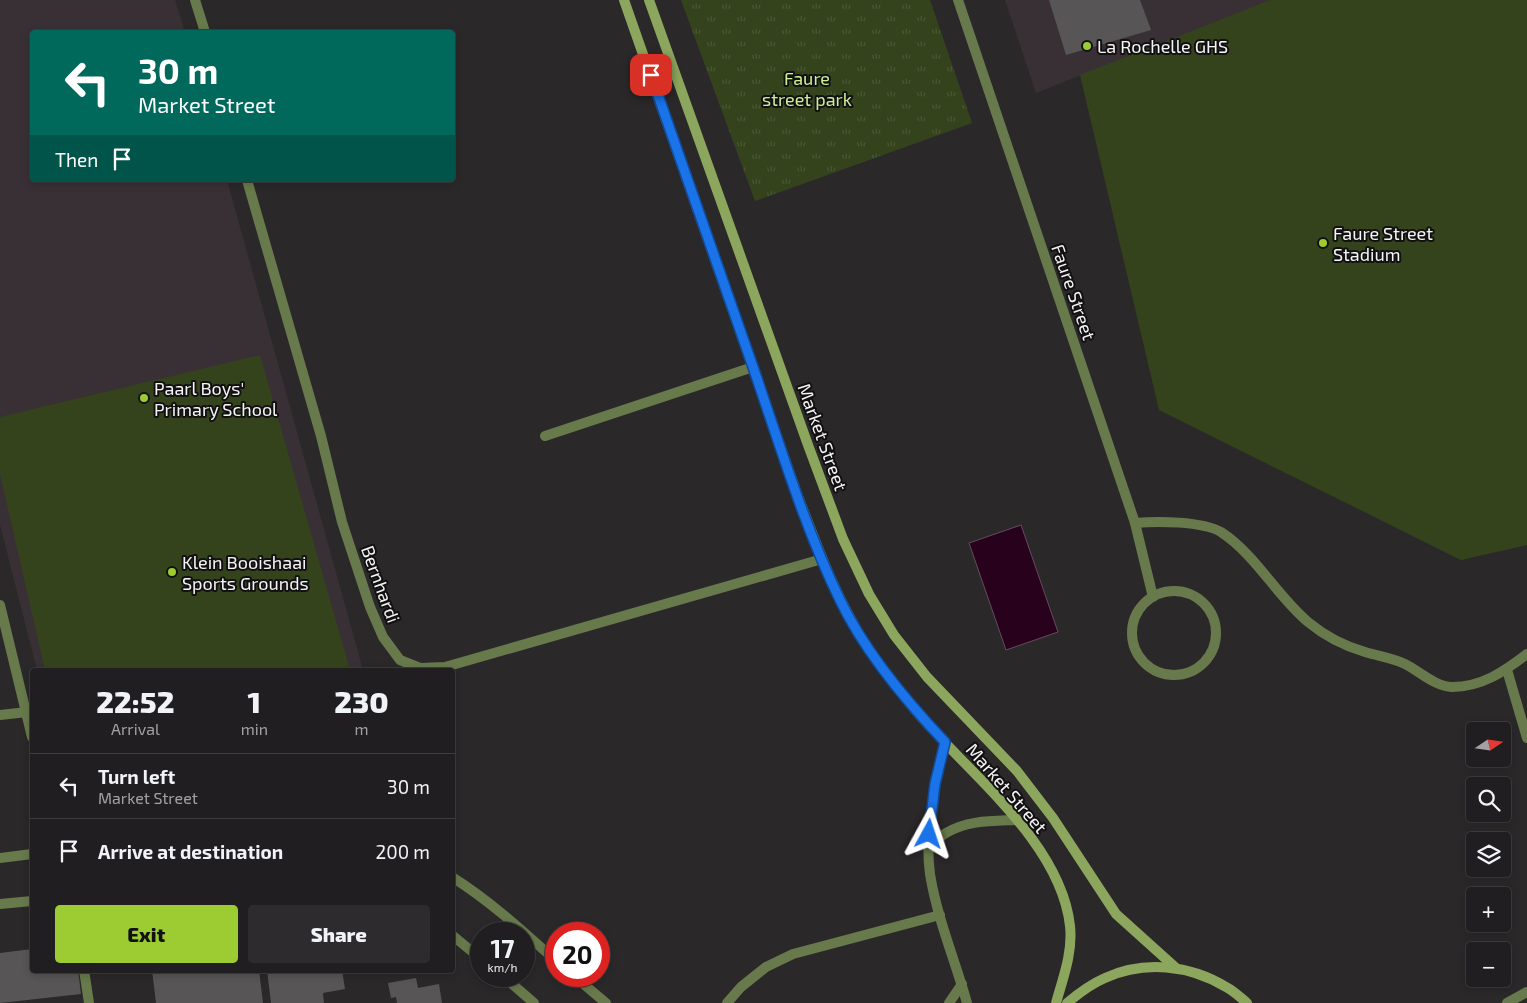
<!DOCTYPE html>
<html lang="en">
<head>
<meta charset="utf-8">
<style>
  body { margin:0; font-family:"Exo 2",sans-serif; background:#2d2b2d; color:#f1f3f6; height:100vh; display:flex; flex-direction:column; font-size:19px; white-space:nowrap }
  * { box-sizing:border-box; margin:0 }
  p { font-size:16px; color:#a2a2a5 }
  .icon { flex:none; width:28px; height:28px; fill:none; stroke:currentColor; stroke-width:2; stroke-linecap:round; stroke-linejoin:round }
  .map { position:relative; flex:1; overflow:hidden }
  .details { position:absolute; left:30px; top:668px; width:425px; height:305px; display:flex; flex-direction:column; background:#201e20; border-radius:5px; box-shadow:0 2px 8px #0003,0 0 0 1px #3d3c3e }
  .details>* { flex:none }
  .hud { position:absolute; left:30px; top:30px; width:425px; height:152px; border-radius:5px; box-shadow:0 2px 8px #0003,0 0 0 1px #3d3c3e; background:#00695c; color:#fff; overflow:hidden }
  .needle { width:32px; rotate:77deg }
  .buttons { position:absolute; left:1466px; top:722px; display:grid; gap:10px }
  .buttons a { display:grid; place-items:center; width:45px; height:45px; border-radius:5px; background:#201e20; box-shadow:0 2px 8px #0003,0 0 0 1px #3d3c3e; font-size:25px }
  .speed { position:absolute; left:470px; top:922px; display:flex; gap:10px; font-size:25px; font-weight:700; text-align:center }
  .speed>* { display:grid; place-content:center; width:65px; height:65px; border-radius:50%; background:#201e20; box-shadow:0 2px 8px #0003,0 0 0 1px #3d3c3e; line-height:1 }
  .speed small { font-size:12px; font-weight:400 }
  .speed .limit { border:8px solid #d22; background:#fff; color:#111 }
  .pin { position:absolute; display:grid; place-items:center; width:42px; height:42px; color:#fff; margin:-21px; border-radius:10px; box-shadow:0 2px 8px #0006 }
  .me { position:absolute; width:55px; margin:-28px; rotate:5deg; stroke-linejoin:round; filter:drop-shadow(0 0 4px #0008) }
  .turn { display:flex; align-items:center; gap:18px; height:105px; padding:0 25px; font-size:22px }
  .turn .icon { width:65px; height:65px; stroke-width:2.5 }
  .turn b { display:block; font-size:35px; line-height:42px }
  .then { display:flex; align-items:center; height:48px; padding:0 25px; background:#0003; gap:10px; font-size:19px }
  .eta { display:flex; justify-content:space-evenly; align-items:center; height:85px; text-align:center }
  .eta b { font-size:30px; font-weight:800; line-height:35px }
  .cta { display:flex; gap:10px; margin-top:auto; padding:10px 25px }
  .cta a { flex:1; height:58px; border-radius:5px; background:#9ccb32; color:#111; font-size:20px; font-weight:800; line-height:58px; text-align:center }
  .cta a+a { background:#2d2b2d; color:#f1f3f6 }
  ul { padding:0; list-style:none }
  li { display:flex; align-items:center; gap:15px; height:65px; padding:0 25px; border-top:1px solid #3d3c3e }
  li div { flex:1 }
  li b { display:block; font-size:19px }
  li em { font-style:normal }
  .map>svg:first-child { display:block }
  .built { fill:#383035 }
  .grass { fill:url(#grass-tufts) }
  .pitch { fill:#35431d }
  .water { fill:#28021d; stroke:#664b5e }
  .building { fill:#575556 }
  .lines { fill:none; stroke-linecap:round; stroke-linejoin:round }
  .service { stroke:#687a4c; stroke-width:10 }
  .minor { stroke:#687a4c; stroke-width:10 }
  .tertiary { stroke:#687a4c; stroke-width:10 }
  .secondary { stroke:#8ca75d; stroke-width:10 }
  .route-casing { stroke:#114b97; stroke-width:12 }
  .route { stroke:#1a73e8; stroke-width:9 }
  .poi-dot { fill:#9ccb32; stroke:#121112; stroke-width:2 }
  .labels { text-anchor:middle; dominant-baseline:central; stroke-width:4; stroke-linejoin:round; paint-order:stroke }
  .poi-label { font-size:18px; fill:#f6f4f5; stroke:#121112; text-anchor:start }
  .park-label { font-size:18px; fill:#cdf093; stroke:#121112 }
  .street-label { font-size:18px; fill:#f6f4f5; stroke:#121112 }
</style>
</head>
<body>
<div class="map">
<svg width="1527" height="1003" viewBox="0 0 1527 1003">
  <defs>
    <pattern id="grass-tufts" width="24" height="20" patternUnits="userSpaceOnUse" patternTransform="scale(1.25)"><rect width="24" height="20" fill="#35431d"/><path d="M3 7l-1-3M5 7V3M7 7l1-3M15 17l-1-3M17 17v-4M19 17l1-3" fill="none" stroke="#495633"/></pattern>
  </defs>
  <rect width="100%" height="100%" fill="#2b282a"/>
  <g class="built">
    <path d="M 0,0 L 175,0 L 185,32 L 32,32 L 32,180 L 227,180 L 363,670 L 37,670 L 0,525 Z"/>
    <path d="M 1005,0 L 1271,0 L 1036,93 Z"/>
  </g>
  <path class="grass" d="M 681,0 L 930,0 L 972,123 L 755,201 Z"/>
  <g class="pitch">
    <path d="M 1270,0 L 1527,0 L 1527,545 L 1461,560 L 1159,410 L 1080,75 Z"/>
    <path d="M 260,355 L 350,670 L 45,670 L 0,474 L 0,417 Z"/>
  </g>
  <path class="water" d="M 1021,525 L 1058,632 L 1006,650 L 969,543 Z"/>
  <g class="building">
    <path d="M 1049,0 L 1140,0 L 1151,30 L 1066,55 Z"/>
    <path d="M 32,949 L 32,970 L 78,970 L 81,994 L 0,1003 L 0,953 Z"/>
    <path d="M 152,970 L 259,970 L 263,1003 L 156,1003 Z"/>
    <path d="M 267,970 L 342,970 L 345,989 L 323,993 L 324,1003 L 271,1003 Z"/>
    <path d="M 416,978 L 418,988 L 439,984 L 442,1003 L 397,1003 L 396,997 L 391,998 L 388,983 Z"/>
  </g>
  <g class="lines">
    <g class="service">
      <path d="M 545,436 L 753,367"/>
      <path d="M 945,742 C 935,785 924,830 930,874 C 937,918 955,960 967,1003"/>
      <path d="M 928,848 C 934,843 940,836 946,833 C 968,820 993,821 1016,820"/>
      <path d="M 84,970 L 89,1003"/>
      <path d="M 727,1003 L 741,987 L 766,967 L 793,954 L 940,915"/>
      <path d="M 949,1003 L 962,984"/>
    </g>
    <g class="minor">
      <path d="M 195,0 L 205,32"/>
      <path d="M 958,0 L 1135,523 L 1153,597"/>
      <path d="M 247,180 L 321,436 L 342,522 L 370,607 L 383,637 L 400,660 L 420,668 L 445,667 L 822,559"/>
      <path d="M 1135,523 C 1157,521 1202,521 1221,532 C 1256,555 1276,595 1308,622 C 1325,636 1344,646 1365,652 C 1378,656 1392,658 1405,664 C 1419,671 1436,687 1452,687 C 1482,687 1505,671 1527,654"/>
      <circle cx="1174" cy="633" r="42"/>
      <path d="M 0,605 L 32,737"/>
      <path d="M 1507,670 L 1527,738"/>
      <path d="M 0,715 L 27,712"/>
      <path d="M 1507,1003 L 1527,992"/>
    </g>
    <g class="tertiary">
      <path d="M 0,858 L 32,854"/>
      <path d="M 452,877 C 490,901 523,931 556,961"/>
      <path d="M 0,904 L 32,901"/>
      <path d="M 452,935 L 481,959"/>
      <path d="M 503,976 L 534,1003"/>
      <path d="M 574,976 L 606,1003"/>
    </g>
    <g class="secondary">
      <path d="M 624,0 L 797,494 C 818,548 837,602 870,651 C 884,671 900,692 916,711 C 967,772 1061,842 1070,926 C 1073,952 1063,978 1056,1003"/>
      <path d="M 649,0 L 808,445 L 843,539 L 869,594 L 894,635 L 927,677 L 1017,771 L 1053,818 L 1116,914 L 1176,968"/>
      <path d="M 1067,1003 C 1079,993 1091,984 1105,978 C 1144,960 1190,965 1226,987 C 1234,991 1241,998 1247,1003"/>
    </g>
  </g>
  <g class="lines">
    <defs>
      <path id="route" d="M 651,75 C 685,172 719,269 753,367 C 780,445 804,526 840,600 C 864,650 907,702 945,742 L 935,784 L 929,834"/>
    </defs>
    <use href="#route" class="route-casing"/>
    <use href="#route" class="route"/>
  </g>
  <g class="poi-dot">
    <circle cx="1087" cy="46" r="5"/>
    <circle cx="1323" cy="243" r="5"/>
    <circle cx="144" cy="398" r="5"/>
    <circle cx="172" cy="572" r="5"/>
  </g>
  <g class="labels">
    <g class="poi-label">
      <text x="1097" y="46">La Rochelle GHS</text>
      <text x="1333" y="233">Faure Street<tspan x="1333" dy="21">Stadium</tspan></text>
      <text x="154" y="388">Paarl Boys'<tspan x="154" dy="21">Primary School</tspan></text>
      <text x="182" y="562">Klein Booishaai<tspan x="182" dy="21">Sports Grounds</tspan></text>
    </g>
    <g class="park-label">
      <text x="807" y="78">Faure<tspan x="807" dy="21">street park</tspan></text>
    </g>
    <g class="street-label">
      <text transform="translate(1074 292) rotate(71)">Faure Street</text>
      <text transform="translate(823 437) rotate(70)">Market Street</text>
      <text transform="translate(381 584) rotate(70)">Bernhardi</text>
      <text transform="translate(1007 788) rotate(49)">Market Street</text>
    </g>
  </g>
</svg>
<div class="buttons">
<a><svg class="needle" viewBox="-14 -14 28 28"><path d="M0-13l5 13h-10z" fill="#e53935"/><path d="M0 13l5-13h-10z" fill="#a2a2a5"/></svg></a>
<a><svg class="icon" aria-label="search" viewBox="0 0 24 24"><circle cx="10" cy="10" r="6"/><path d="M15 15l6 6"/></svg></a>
<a><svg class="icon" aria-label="layers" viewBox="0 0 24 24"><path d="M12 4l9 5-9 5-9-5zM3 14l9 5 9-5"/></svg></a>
<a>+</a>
<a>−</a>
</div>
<div class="speed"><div>17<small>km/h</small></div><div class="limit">20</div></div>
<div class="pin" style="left:651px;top:75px;background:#d93025"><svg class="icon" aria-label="arrive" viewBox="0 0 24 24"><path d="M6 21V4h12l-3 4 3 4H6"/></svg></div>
<svg class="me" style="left:929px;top:834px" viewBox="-20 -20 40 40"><path d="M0-17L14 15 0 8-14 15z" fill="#1a73e8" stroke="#fff" stroke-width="4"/></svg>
<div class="hud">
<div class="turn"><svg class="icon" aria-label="left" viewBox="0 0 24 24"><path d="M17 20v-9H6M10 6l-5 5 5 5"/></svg><div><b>30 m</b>Market Street</div></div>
<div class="then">Then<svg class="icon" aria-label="arrive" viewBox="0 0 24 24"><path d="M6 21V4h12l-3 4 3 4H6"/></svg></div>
</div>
<section class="details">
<div class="eta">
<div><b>22:52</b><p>Arrival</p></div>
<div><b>1</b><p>min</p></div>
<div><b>230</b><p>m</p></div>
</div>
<ul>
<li><svg class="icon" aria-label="left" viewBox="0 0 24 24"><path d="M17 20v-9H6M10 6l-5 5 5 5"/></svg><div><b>Turn left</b><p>Market Street</p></div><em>30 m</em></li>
<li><svg class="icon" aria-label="arrive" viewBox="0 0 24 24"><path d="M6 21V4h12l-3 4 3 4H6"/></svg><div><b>Arrive at destination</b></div><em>200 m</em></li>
</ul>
<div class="cta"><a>Exit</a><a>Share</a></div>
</section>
</div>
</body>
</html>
